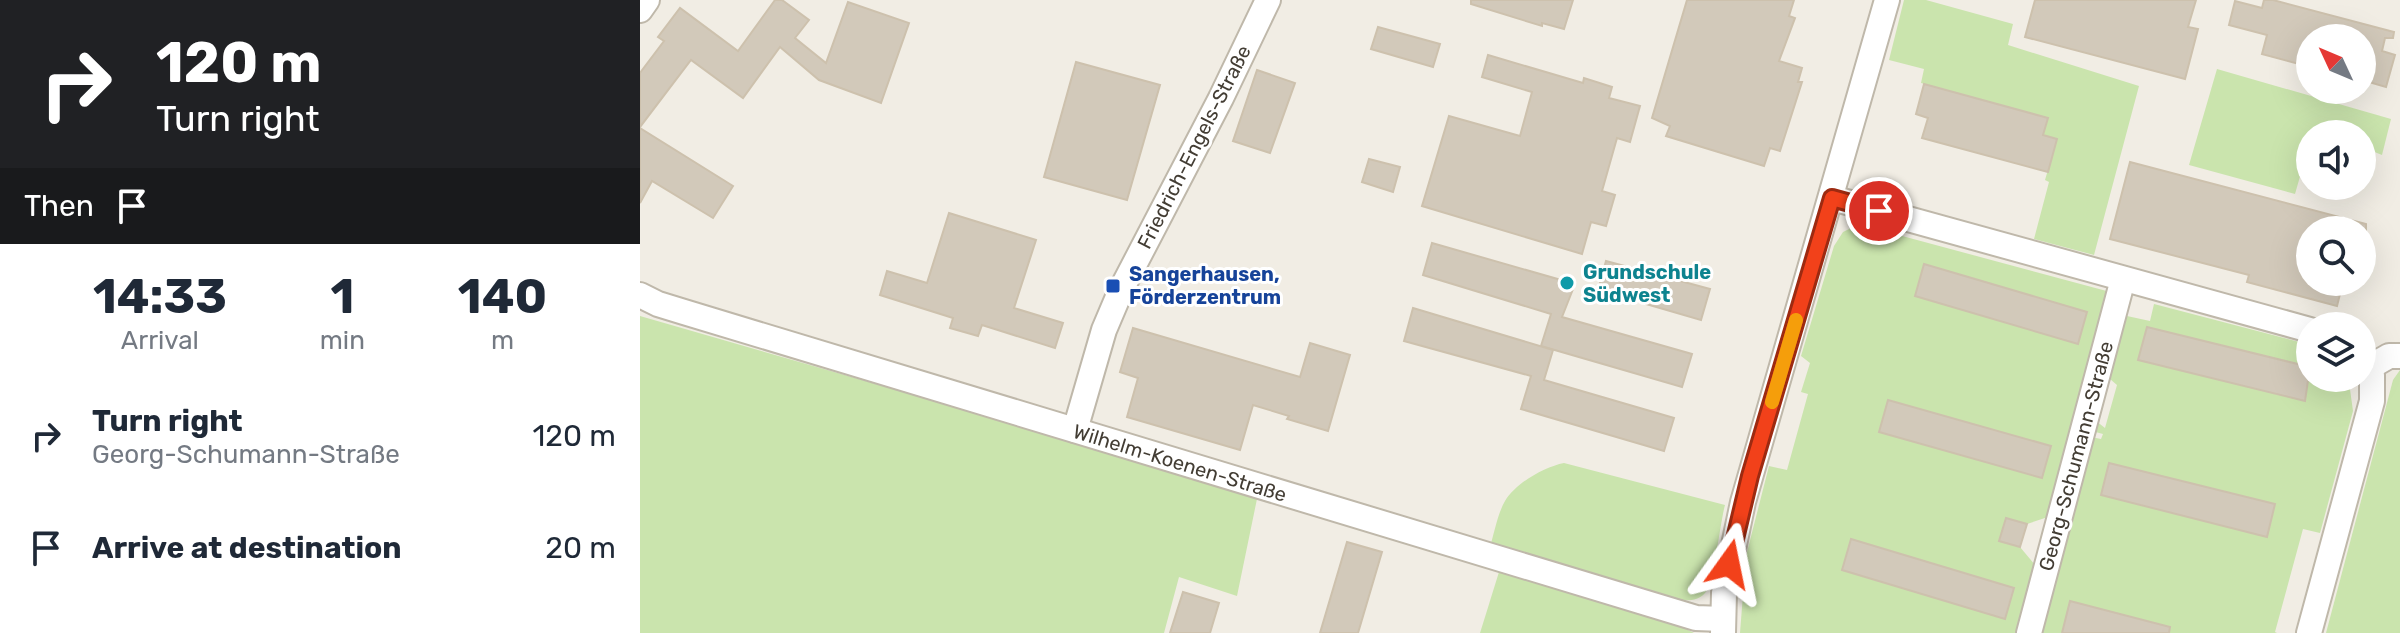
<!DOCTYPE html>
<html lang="en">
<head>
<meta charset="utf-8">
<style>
  body { margin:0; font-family:Rubik,sans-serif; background:#f6f6f7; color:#1f2937; height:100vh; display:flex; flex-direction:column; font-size:30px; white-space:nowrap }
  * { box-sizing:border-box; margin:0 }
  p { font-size:26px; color:#747a83 }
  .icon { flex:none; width:44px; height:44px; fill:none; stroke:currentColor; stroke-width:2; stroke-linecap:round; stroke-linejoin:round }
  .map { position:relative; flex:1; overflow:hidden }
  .side { display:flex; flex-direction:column; background:#fff; width:640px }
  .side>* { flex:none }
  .hud { background:#202124; color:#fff; overflow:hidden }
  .needle { width:52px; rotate:314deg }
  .buttons { position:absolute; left:1656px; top:24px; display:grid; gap:16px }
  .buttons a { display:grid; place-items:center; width:80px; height:80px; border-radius:50%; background:#fff; box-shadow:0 8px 32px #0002; font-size:40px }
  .pin { position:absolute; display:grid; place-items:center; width:68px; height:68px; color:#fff; margin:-34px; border:4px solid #fff; border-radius:50%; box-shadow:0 2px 8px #0007 }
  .me { position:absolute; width:88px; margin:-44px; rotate:12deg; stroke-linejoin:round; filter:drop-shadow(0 0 6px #0008) }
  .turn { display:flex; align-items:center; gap:28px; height:168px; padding:0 24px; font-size:36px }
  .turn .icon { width:104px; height:104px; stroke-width:2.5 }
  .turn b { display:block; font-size:56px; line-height:68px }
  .then { display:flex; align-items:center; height:76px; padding:0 24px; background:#0003; gap:16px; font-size:30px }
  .eta { display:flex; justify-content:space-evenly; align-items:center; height:136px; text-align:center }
  .eta b { font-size:48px; font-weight:700; line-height:56px }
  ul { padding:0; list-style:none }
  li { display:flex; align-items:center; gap:24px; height:112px; padding:0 24px }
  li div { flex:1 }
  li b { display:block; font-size:30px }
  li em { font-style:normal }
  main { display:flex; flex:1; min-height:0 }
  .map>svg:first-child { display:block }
  .green { fill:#cae4ad }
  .building { fill:#d2c9ba; stroke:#cdc1ad; stroke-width:2 }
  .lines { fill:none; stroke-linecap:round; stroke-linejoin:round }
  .street-casing { stroke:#bfb8aa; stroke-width:28 }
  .street { stroke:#fff; stroke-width:24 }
  .route-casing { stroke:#9d2a11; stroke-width:20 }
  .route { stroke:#f2411a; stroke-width:14 }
  .slow { stroke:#f59e0b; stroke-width:14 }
  .culture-dot { fill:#0f9aa8; stroke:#fff; stroke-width:3 }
  .transit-dot { fill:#1a4fb4; stroke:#fff; stroke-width:3 }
  .labels { text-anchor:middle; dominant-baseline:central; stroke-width:6; stroke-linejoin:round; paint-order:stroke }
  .street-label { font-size:20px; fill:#433d34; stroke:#fff }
  .culture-label { font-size:20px; font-weight:bold; fill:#0d838f; stroke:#fff; text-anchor:start }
  .transit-label { font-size:20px; font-weight:bold; fill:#164399; stroke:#fff; text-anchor:start }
</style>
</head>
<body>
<main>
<section class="side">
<div class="hud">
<div class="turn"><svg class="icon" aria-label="right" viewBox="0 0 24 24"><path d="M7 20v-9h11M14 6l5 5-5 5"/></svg><div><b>120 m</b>Turn right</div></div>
<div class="then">Then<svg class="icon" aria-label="arrive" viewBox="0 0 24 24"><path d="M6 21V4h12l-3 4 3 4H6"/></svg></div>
</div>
<div class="eta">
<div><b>14:33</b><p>Arrival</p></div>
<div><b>1</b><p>min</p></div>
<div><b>140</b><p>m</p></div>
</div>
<ul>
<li><svg class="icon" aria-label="right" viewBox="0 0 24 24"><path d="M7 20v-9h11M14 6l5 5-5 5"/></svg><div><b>Turn right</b><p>Georg-Schumann-Straße</p></div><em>120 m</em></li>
<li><svg class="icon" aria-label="arrive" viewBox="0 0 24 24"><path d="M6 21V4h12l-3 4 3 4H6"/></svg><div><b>Arrive at destination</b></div><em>20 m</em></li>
</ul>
</section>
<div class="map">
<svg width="1760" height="633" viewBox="0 0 1760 633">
  <rect width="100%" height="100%" fill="#f1ede4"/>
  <g class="green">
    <path d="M 1264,0 L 1286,0 L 1373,24 L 1368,45 L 1499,86 L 1454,255 L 1394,239 L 1409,182 L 1405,180 L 1417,139 L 1403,135 L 1407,118 L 1281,83 L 1284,69 L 1249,60 Z"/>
    <path d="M 1577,69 L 1751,119 L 1742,155 L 1722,147 L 1722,134 L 1686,134 L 1673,131 L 1655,194 L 1549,165 Z"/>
    <path d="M 1215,226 L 1225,226 L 1474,293 L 1451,382 L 1443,381 L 1433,416 L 1441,419 L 1417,514 L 1387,524 L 1366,518 L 1359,540 L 1380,547 L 1401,572 L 1385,633 L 1100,633 L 1106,556 L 1129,466 L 1147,470 L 1168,394 L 1161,392 L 1170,363 L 1161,356 L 1194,246 L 1203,232 Z"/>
    <path d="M 1483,296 L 1491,298 L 1487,316 L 1510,321 L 1514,304 L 1667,344 L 1670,346 L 1670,378 L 1707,378 L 1709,382 L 1713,411 L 1680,533 L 1663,529 L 1635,632 L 1637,633 L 1394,633 L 1446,436 L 1461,439 L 1463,434 L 1448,430 L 1451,417 L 1465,428 L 1477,385 L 1463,373 Z"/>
    <path d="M 0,316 L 618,494 L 597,596 L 539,577 L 524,633 L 0,633 Z"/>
    <path d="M 1760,370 L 1760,633 L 1686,633 L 1753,380 Z"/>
    <path d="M 924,463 L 1085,505 C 1080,523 1074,583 1065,593 C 1059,600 1050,601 1041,600 L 925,565 L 923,572 L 849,550 C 854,535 857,515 865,501 C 876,483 904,467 924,463 Z"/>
    <path d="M 859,572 L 1040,626 L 1054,633 L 840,633 Z"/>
  </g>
  <g class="building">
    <path d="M 135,0 L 142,0 L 169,20 L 155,38 L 186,63 L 208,2 L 269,23 L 241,103 L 179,80 L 140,47 L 103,98 L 51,60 L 0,127 L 0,73 L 24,41 L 18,37 L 40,8 L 98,51 Z"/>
    <path d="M 831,0 L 933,0 L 924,29 L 902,23 L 902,26 L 831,4 Z"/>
    <path d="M 1047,0 L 1154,0 L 1149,16 L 1155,18 L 1139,61 L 1162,68 L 1158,82 L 1162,82 L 1140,151 L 1130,148 L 1124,166 L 1026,136 L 1030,126 L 1012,118 Z"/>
    <path d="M 1395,0 L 1556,0 L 1548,27 L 1558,29 L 1545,79 L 1385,37 Z"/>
    <path d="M 1624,0 L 1633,0 L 1754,32 L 1753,38 L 1745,38 L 1742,51 L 1755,55 L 1746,87 L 1722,80 L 1722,38 L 1670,38 L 1670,67 L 1622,54 L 1627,35 L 1589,25 L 1595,1 L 1622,8 Z"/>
    <path d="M 738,27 L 800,44 L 793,67 L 731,49 Z"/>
    <path d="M 848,55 L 943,83 L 944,78 L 972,87 L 969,98 L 1000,106 L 990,142 L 977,138 L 962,191 L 975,195 L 966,226 L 951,222 L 942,254 L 782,206 L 809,116 L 880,136 L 892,92 L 842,77 Z"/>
    <path d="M 436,62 L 520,85 L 487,200 L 404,177 Z"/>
    <path d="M 617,70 L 655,83 L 630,153 L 593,141 Z"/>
    <path d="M 1284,84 L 1408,118 L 1403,135 L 1417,139 L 1408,172 L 1282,138 L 1288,118 L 1276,114 Z"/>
    <path d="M 0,128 L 93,186 L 73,218 L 12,181 L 0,203 Z"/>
    <path d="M 729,159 L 760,167 L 753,192 L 722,182 Z"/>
    <path d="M 1490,162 L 1726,224 L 1726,230 L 1670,230 L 1670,282 L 1703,282 L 1697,306 L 1607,282 L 1609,275 L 1470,239 Z"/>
    <path d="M 309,213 L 396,240 L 374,308 L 423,323 L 415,348 L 342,325 L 338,336 L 310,328 L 313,318 L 240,295 L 247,271 L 287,283 Z"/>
    <path d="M 792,243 L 935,284 L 922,317 L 1052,354 L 1042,387 L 901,346 L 911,314 L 783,275 Z"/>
    <path d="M 966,261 L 1070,289 L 1061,320 L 958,290 Z"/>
    <path d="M 1284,264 L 1447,312 L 1438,344 L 1275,296 Z"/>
    <path d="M 773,308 L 913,350 L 904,380 L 1034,418 L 1024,451 L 881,409 L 891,376 L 764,341 Z"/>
    <path d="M 1507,327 L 1670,367 L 1665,401 L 1498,360 Z"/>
    <path d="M 493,328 L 660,377 L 670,343 L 710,355 L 688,431 L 647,419 L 649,416 L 613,405 L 600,450 L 487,417 L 498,378 L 480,372 Z"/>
    <path d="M 1248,400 L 1411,446 L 1402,478 L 1239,432 Z"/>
    <path d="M 1469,463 L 1635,504 L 1627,537 L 1461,495 Z"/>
    <path d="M 1366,518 L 1387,524 L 1380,547 L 1359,541 Z"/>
    <path d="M 1211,539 L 1374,588 L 1365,619 L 1202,570 Z"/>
    <path d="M 707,542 L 742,552 L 718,633 L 680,633 Z"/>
    <path d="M 543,592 L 579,603 L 570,633 L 530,633 Z"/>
    <path d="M 1430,601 L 1530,627 L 1529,633 L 1422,633 Z"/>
  </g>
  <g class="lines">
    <defs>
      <g id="street">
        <path d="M 0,10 L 7,0"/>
        <path d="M 1192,198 L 1670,330"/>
        <path d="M 0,295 L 18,304 L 44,312 L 1056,618 L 1083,619"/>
        <path d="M 1730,367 L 1749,356 L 1760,356"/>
        <path d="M 435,430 L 464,330 L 481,290 L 581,98 L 628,0"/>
        <path d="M 1083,633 L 1084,593 L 1103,502 L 1247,0"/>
        <path d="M 1389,633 L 1483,279"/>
        <path d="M 1669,633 L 1732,401 L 1732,375 L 1722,357"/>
      </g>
    </defs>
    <use href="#street" class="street-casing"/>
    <use href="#street" class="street"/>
  </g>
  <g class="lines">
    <defs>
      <path id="route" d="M 1089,564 L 1110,476 L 1192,198 L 1239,211"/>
    </defs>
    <use href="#route" class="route-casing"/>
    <use href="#route" class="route"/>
    <path class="slow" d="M 1132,402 L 1156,320"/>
  </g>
  <circle class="culture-dot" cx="927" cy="283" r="8"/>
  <rect class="transit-dot" x="465" y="278" width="16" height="16" rx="4"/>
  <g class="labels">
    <g class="street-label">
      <text transform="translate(554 147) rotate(-63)">Friedrich-Engels-Straße</text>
      <text transform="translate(1436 456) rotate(-75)">Georg-Schumann-Straße</text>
      <text transform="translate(540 463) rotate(17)">Wilhelm-Koenen-Straße</text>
    </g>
    <g class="culture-label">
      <text x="943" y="272">Grundschule<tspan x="943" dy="23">Südwest</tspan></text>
    </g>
    <g class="transit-label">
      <text x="489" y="274">Sangerhausen,<tspan x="489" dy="23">Förderzentrum</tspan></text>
    </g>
  </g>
</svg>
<div class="buttons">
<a><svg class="needle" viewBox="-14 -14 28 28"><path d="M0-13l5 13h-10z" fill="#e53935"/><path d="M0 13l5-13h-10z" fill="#747a83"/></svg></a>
<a><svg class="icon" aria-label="sound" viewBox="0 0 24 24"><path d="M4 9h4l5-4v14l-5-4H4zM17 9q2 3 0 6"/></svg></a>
<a><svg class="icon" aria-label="search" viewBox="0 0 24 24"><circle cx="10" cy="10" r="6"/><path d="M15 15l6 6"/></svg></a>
<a><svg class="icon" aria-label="layers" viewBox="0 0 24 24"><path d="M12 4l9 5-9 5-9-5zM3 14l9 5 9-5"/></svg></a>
</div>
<div class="pin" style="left:1239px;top:211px;background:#d93025"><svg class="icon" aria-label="arrive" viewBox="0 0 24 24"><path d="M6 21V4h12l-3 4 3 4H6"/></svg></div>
<svg class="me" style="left:1089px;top:564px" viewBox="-20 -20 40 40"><path d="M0-17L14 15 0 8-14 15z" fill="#f2411a" stroke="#fff" stroke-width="4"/></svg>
</div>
</main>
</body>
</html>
